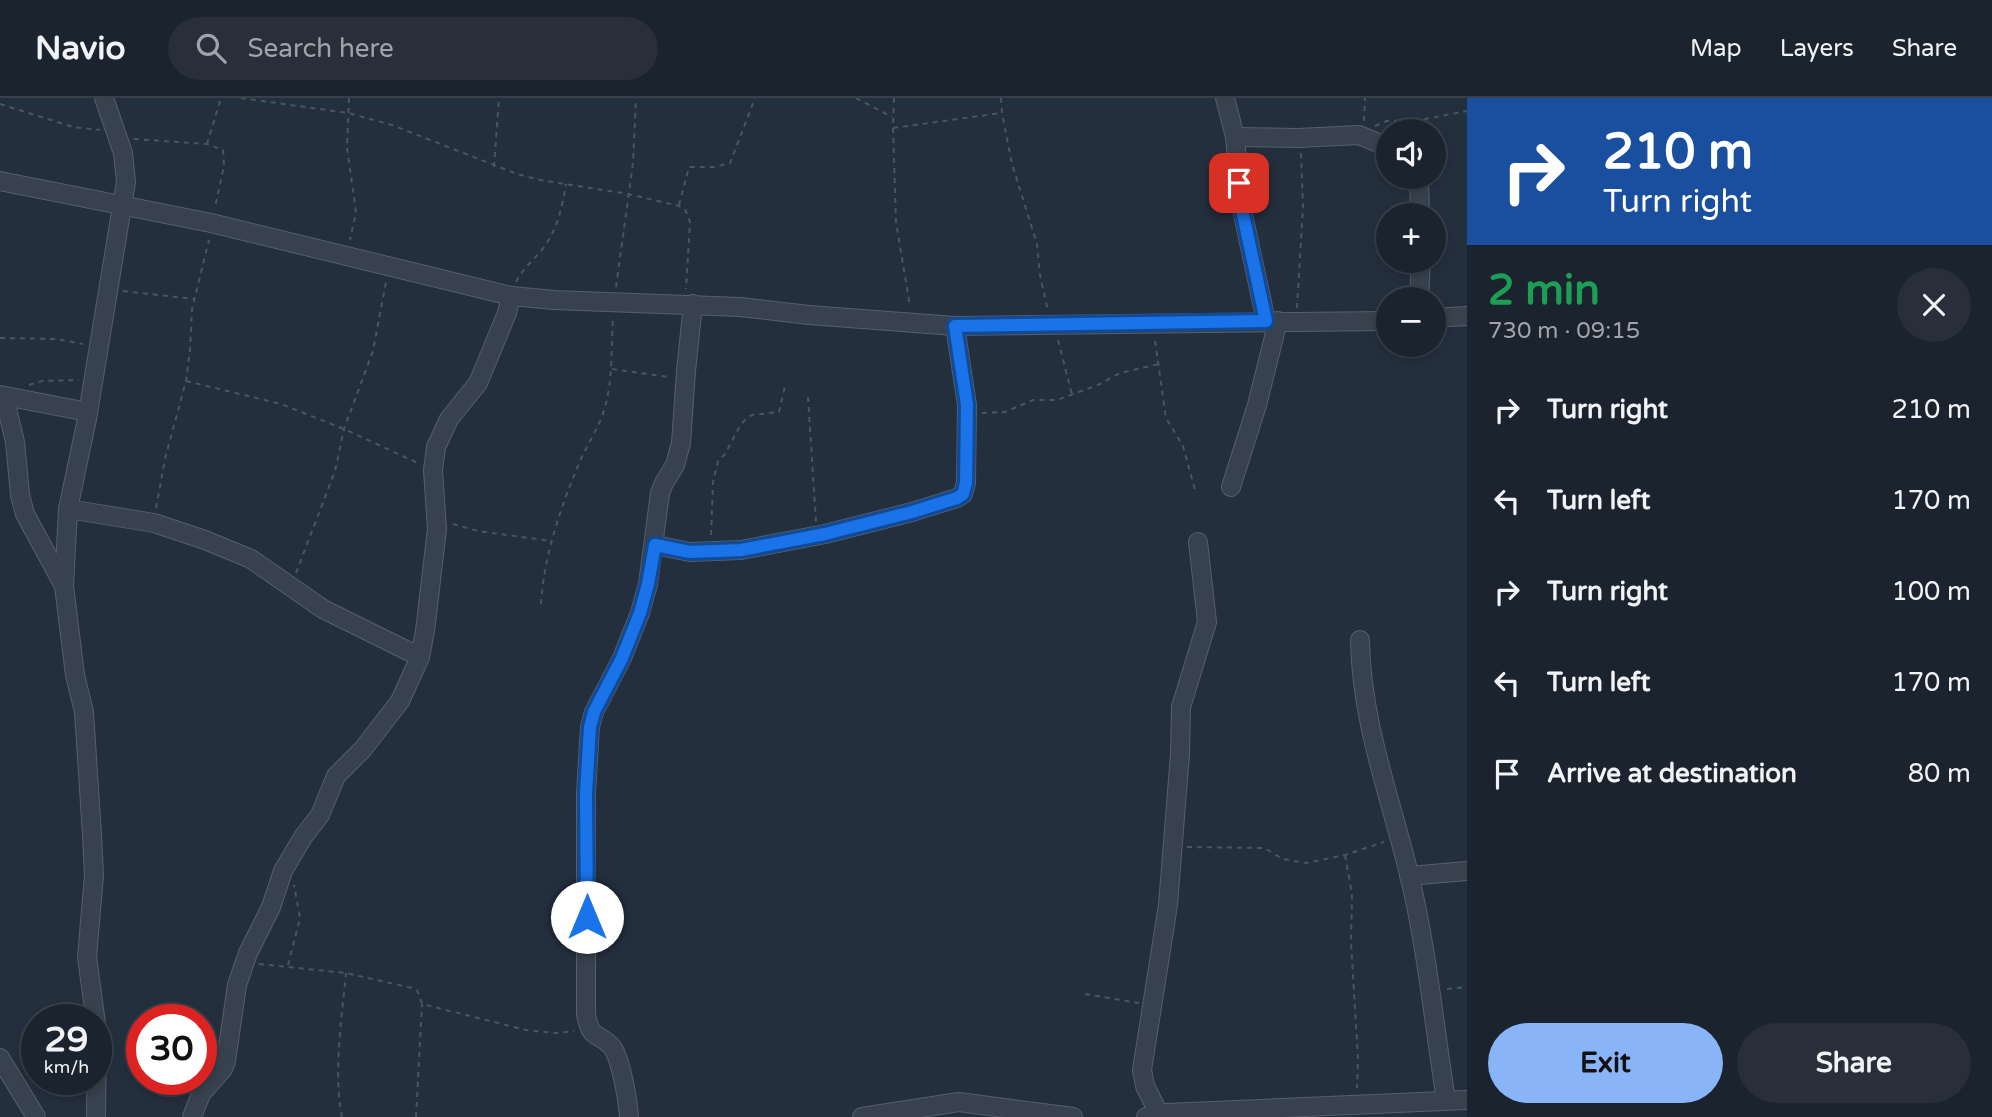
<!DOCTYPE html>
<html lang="en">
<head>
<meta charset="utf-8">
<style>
  body { margin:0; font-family:"Varela Round",sans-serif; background:#282f3a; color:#f1f3f6; height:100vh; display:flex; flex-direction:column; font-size:26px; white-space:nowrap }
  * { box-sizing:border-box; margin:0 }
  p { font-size:23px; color:#a0a4aa }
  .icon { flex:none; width:38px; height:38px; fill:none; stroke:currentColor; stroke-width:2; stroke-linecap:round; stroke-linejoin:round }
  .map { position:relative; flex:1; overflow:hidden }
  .side { display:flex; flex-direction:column; background:#1b232e; width:525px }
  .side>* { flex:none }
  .top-card { background:#1a4fa0; color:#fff; overflow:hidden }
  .buttons { position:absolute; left:1376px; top:21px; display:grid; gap:14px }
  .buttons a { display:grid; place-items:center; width:70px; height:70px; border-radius:50%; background:#1b232e; box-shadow:0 4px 10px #0003,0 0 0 2px #39404a; font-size:35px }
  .speed { position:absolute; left:21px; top:906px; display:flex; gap:14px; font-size:35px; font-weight:700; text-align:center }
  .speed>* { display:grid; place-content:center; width:91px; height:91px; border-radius:50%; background:#1b232e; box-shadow:0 4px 10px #0003,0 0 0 2px #39404a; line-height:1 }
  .speed small { font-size:18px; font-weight:400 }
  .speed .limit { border:10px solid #d22; background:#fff; color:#111 }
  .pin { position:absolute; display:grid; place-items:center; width:60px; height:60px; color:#fff; margin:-30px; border-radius:14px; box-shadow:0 4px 10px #0006 }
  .me { position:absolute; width:77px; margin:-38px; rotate:0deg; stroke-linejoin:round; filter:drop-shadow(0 0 5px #0008) }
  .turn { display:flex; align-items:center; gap:24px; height:147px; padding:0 21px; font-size:32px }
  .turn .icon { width:91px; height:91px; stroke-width:2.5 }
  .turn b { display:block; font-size:49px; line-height:60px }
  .round { display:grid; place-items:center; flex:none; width:74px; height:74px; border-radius:37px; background:#282f3a }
  .overview { display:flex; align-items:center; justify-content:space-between; height:119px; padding:0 21px }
  h1 { font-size:42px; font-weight:700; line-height:52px; color:#1e9e55 }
  .action { display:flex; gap:14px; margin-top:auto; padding:14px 21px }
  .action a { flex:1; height:80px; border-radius:42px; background:#8ab4f8; color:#111; font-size:28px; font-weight:700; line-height:80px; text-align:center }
  .action a+a { background:#282f3a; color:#f1f3f6 }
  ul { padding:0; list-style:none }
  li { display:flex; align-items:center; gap:21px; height:91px; padding:0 21px }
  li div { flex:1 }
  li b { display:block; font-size:26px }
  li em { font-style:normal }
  header { display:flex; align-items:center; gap:42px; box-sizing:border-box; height:98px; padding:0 35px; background:#1b232e; border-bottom:2px solid #39404a }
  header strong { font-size:33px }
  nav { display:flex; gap:38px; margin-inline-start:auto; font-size:24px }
  .search { width:490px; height:63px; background:#282f3a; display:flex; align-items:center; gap:18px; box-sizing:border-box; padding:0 24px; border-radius:38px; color:#a0a4aa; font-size:26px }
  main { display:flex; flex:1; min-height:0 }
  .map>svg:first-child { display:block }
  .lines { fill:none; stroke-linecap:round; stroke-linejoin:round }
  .minor-casing { stroke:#565f6c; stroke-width:20 }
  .path { stroke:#44595c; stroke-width:2; stroke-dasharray:5 5; stroke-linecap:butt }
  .minor { stroke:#38414e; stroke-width:18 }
  .route-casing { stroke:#114b97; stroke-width:18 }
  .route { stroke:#1a73e8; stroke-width:12 }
</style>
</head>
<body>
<header>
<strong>Navio</strong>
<div class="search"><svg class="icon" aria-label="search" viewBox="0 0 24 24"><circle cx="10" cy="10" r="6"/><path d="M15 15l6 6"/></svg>Search here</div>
<nav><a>Map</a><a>Layers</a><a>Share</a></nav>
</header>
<main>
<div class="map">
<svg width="1467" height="1019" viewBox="0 0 1467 1019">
  <rect width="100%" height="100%" fill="#242f3e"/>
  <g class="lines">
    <defs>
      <g id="minor">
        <path d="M 1225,0 L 1235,39 L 1241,107 L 1266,223"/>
        <path d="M 1235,39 L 1298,40 L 1359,37 L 1388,49"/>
        <path d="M 1419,79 L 1420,117"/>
        <path d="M 0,83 L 211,125 L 511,198 L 554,202 L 740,209 L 809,217 L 955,228 L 1388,223"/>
        <path d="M 1419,201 L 1421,163"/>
        <path d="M 1433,220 L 1467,218"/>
        <path d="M 0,297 L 88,314"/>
        <path d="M 4,298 L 15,344 L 20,397 L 25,416 L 64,488"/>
        <path d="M 1231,389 L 1257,307 L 1278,223"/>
        <path d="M 68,411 L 154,425 L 205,442 L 251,461 L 323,511 L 420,559"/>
        <path d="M 655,447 L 690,454 L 741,452 L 825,436 L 912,414 L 957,400 L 963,396 L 966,385 L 967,307 L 955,228"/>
        <path d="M 1360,542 C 1361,623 1390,698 1409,776 C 1427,850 1434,927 1446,1002"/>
        <path d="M 1409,778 L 1467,773"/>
        <path d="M 0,960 L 36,1019"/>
        <path d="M 1159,1016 L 1145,988 L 1142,972 L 1168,807 L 1180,656 L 1181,609 L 1207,524 L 1198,444"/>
        <path d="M 96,1019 L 97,933 L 87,859 L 94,777 L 92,737 L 84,614 L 75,577 L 64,488 L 68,411 L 87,321 L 126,84 L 123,55 L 104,0"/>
        <path d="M 192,1019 L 201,996 L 223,971 L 226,963 L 237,887 L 248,855 L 271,809 L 283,773 L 303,739 L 320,717 L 336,678 L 363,651 L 400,603 L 420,559 L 425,533 L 437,431 L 433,372 L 436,349 L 449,321 L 478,285 L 507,215 L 511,198"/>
        <path d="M 629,1019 C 628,1003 621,961 612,949 C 598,933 591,944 586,916 L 586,695 L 590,629 L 594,614 L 622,560 L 640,515 L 648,486 L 660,395 L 664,385 L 675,367 L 681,345 L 686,273 L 693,206"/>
        <path d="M 862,1019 L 959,1004 L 1073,1019"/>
        <path d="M 1146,1019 L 1166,1015 L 1467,1002"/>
      </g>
    </defs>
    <use href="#minor" class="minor-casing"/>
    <g class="path">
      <path d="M 241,0 L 348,15 L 392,27 L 517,76 L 540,82 L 628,96 L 679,108 L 685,111 L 690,124 L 686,191"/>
      <path d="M 349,0 L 347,50 L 356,114 L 350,142"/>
      <path d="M 856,0 L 892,19"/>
      <path d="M 894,0 L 893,30 L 896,124 L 910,208"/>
      <path d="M 1001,0 L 1002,15 L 1012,66 L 1037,146 L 1040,177 L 1048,213"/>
      <path d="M 0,6 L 73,29 L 100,32"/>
      <path d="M 1364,23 L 1365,0"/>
      <path d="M 1375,28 L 1387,23 L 1420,22 L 1467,13"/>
      <path d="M 893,30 L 1001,15"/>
      <path d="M 134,41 L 207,46 L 223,52 L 224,68 L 215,109"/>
      <path d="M 207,46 L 221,0"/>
      <path d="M 494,69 L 499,0"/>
      <path d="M 679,107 L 689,69 L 715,69 L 730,65 L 755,0"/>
      <path d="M 516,184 C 523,170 535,161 544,149 C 558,130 562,109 566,86"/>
      <path d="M 616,189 L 633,65 L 636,0"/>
      <path d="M 123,193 L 194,201"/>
      <path d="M 1297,210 L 1303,109 L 1301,55"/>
      <path d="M 0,240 L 56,241 L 83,246"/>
      <path d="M 1058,242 L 1072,297"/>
      <path d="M 1155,243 L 1166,320 L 1183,348 L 1195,392"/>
      <path d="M 612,271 L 669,279"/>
      <path d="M 186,283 L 281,306 L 344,331 L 420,366"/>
      <path d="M 29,287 L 42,283 L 79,282"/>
      <path d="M 808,299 L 816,424"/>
      <path d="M 982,315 L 1005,314 L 1033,302 L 1057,302 L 1098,287 L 1120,275 L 1159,266"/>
      <path d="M 156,410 L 165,361 L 186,283 L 190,252 L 192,211 L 209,142"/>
      <path d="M 453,426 L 478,433 L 551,443"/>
      <path d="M 711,437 L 713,384 L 718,363 L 725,356 L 741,326 L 747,320 L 752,317 L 779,314 L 785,288"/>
      <path d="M 296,475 L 335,373 L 344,331 L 373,253 L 386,184"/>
      <path d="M 541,506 C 544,457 561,408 580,363 C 588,345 600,328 605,309 C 613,281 611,248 613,219"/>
      <path d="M 1187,749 L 1264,750 L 1283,761 L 1306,765 L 1345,757 L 1384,744"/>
      <path d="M 1345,757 L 1352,796 L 1351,844 L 1358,961 L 1357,990"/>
      <path d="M 259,866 L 346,875 L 412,890 L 417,892 L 422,906 L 526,932 L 557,935 L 574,933"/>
      <path d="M 288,867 L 300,820 L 294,787"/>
      <path d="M 1447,891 L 1467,889"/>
      <path d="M 1085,896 L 1139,905"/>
      <path d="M 342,1019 C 333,975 342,919 346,875"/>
      <path d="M 416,1019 L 422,906"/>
    </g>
    <use href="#minor" class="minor"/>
  </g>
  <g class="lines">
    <defs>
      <path id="route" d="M 587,819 L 586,695 L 590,629 L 594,614 L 622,560 L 640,515 L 648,486 L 655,447 L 690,454 L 741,452 L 825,436 L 912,414 L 957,400 L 963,396 L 966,385 L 967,307 L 955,228 L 1266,223 L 1241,107 L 1239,85"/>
    </defs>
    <use href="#route" class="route-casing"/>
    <use href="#route" class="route"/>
  </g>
</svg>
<div class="buttons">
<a><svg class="icon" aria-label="sound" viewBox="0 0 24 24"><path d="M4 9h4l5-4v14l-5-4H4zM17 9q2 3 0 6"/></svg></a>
<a>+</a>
<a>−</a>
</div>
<div class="speed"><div>29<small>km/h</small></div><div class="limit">30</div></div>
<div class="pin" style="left:1239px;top:85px;background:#d93025"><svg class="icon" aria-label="arrive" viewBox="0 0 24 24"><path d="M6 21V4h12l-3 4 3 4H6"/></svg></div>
<svg class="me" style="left:587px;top:819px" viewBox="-20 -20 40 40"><circle r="19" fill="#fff"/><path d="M0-13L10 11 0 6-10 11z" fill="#1a73e8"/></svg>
</div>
<section class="side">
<div class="top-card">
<div class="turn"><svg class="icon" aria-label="right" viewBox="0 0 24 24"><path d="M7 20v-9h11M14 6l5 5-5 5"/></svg><div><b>210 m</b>Turn right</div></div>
</div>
<div class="overview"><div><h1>2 min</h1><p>730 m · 09:15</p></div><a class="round"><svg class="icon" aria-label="close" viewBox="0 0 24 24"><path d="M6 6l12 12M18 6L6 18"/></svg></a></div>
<ul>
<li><svg class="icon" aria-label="right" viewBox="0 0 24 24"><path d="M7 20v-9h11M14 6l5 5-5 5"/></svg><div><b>Turn right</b></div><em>210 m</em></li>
<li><svg class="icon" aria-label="left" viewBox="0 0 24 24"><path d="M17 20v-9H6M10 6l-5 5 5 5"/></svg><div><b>Turn left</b></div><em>170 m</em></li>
<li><svg class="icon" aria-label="right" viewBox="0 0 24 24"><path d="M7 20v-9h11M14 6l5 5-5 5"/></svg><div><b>Turn right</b></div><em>100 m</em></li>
<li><svg class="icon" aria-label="left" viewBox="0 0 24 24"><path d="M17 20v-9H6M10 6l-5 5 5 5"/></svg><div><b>Turn left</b></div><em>170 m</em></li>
<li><svg class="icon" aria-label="arrive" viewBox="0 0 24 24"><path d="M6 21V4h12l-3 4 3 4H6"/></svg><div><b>Arrive at destination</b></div><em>80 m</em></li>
</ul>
<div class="action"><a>Exit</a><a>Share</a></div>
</section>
</main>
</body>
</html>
